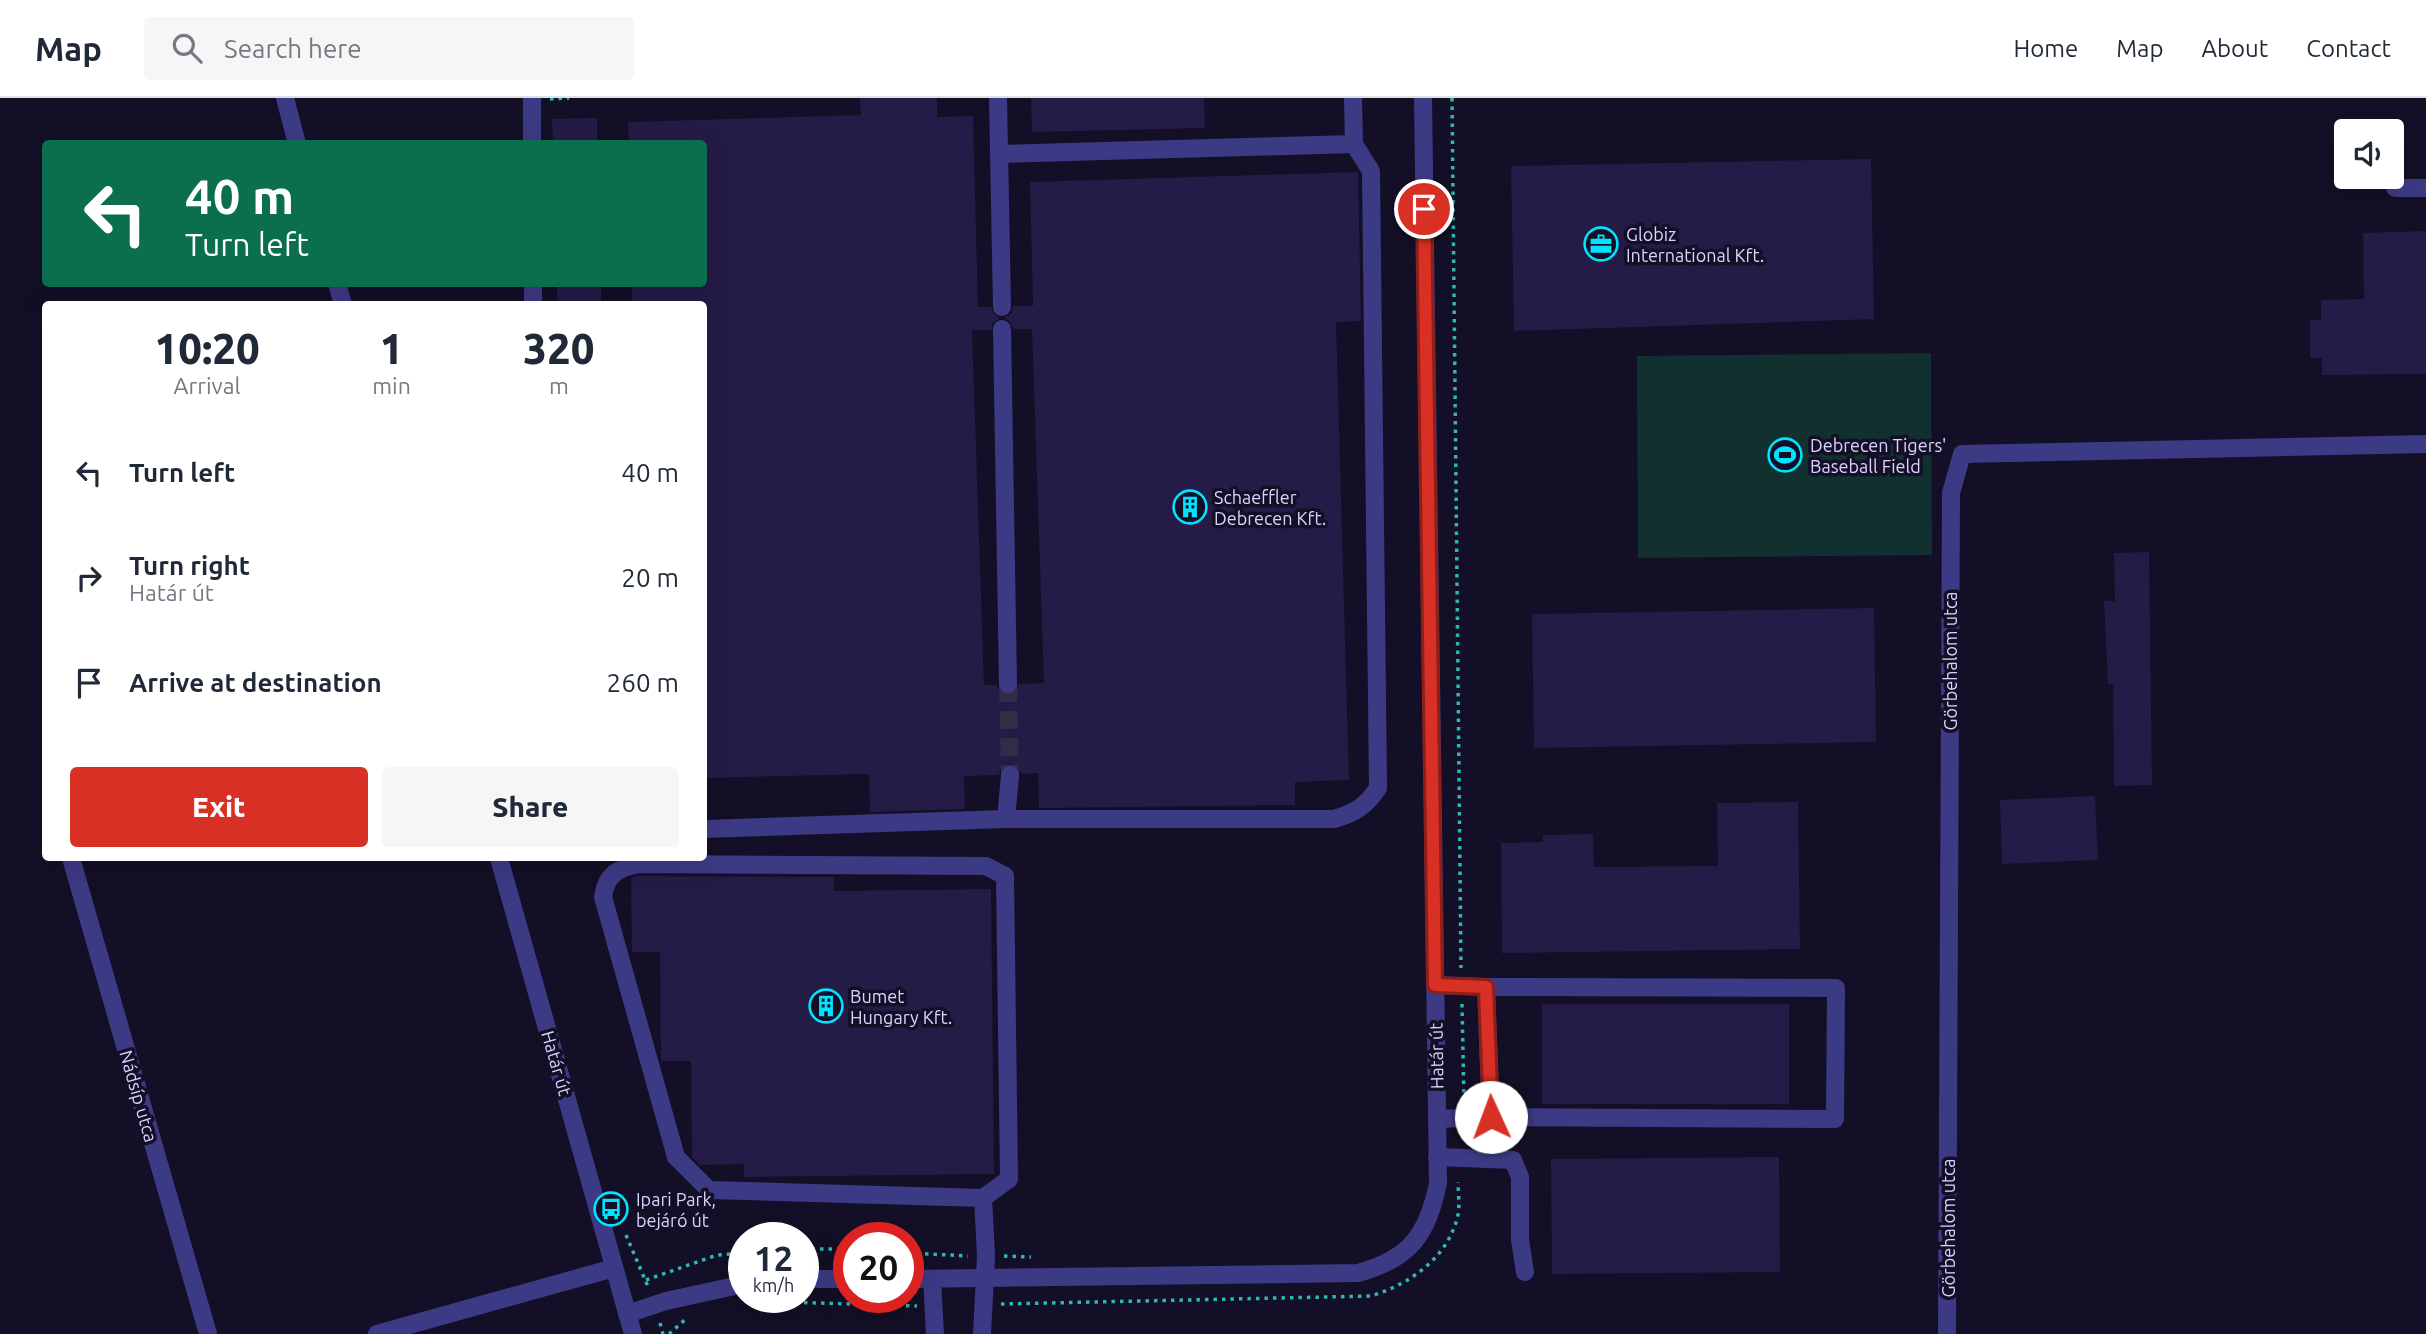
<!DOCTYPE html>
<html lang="en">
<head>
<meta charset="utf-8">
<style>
  body { margin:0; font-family:Ubuntu,sans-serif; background:#f6f6f7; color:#1f2937; height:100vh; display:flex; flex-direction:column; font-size:26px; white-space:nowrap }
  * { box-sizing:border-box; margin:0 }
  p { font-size:23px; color:#747a83 }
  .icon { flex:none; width:38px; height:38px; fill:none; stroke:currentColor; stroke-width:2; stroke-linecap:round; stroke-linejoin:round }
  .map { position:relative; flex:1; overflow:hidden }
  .sheet { position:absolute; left:42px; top:203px; width:665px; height:560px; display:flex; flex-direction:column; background:#fff; border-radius:7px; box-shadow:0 7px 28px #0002 }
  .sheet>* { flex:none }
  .banner { position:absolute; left:42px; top:42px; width:665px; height:147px; border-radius:7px; box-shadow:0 7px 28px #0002; background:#0b6e4f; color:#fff; overflow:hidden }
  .fabs { position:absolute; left:2334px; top:21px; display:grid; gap:14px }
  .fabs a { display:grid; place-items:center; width:70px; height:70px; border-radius:7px; background:#fff; box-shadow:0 7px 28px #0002; font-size:35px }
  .speed { position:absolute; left:728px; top:1124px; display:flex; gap:14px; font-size:35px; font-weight:700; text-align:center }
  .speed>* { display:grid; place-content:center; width:91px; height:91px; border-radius:50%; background:#fff; box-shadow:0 7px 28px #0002; line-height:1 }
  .speed small { font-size:18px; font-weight:400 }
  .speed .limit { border:10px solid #d22; background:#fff; color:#111 }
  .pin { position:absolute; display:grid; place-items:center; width:60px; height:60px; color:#fff; margin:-30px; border:4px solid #fff; border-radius:50%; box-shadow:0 2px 7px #0007 }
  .me { position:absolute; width:77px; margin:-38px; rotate:358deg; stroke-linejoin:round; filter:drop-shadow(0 0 5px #0008) }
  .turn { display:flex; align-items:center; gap:24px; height:147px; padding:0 28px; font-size:32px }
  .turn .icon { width:91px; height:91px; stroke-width:2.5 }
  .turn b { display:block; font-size:49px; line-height:60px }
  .eta { display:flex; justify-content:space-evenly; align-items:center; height:119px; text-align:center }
  .eta b { font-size:42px; font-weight:800; line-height:49px }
  .action { display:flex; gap:14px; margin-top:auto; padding:14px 28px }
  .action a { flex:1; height:80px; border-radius:7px; background:#d93025; color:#fff; font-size:28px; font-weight:800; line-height:80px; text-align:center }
  .action a+a { background:#f6f6f7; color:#1f2937 }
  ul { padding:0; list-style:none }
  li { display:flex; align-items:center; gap:21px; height:105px; padding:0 28px }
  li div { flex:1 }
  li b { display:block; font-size:26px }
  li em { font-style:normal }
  header { display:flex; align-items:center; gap:42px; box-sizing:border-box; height:98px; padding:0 35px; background:#fff; border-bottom:2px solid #e0e1e3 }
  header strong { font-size:33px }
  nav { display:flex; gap:38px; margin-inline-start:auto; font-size:24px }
  .search { width:490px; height:63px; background:#f6f6f7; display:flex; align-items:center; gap:18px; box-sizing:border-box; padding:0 24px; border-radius:7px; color:#747a83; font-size:26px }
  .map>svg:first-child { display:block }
  .green { fill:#12302f }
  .building { fill:#241b47 }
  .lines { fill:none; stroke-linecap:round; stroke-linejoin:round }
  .minor-tunnel { stroke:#312d47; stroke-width:18; stroke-dasharray:18 9; stroke-linecap:butt }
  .path { stroke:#2fb8b0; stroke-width:3.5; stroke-dasharray:3.5 5; stroke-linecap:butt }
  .minor { stroke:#3d3a85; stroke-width:18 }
  .route-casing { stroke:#8d1f18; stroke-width:18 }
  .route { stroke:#d93025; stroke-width:12 }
  .labels { text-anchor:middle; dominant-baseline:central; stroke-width:7; stroke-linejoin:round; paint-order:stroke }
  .poi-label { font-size:18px; fill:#d9d4ff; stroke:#130f26; text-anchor:start }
  .street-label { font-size:18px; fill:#d9d4ff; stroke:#130f26 }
</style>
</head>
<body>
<header>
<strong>Map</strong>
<div class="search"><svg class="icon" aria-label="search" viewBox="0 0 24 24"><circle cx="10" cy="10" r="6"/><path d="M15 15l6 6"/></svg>Search here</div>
<nav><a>Home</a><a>Map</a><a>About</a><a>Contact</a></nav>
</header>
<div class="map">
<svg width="2426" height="1236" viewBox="0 0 2426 1236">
  <rect width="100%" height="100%" fill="#130f26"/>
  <path class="green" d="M 1931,255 L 1932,457 L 1638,460 L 1637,258 Z"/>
  <g class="building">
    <path d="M 860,0 L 937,0 L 937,19 L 973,18 L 978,209 L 991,209 L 993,215 L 1000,220 L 992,225 L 991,232 L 972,232 L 984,587 L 997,587 L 999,592 L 1008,597 L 1014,595 L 1019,586 L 1044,585 L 1032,231 L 1013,231 L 1011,225 L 1004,220 L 1012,215 L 1013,208 L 1033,208 L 1030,84 L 1358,74 L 1361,223 L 1336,224 L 1349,682 L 1295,684 L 1295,707 L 1039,710 L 1038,675 L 1021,676 L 1017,668 L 1010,666 L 1001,670 L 999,677 L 964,678 L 965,711 L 870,714 L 869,676 L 704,680 L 704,206 L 632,206 L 632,186 L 704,186 L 704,46 L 629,46 L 628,24 L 861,17 Z"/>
    <path d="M 1031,0 L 1204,0 L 1205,30 L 1032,34 Z"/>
    <path d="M 597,20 L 597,46 L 553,46 L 552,21 Z"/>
    <path d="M 1871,61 L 1874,221 L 1514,233 L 1511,68 Z"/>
    <path d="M 2426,133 L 2426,276 L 2322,277 L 2322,260 L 2310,260 L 2310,222 L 2321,222 L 2321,202 L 2364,201 L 2363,135 Z"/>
    <rect x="557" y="186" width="44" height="20"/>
    <path d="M 2149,454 L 2152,687 L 2114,688 L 2113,586 L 2108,586 L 2104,503 L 2115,503 L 2114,455 Z"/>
    <path d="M 1874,510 L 1876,644 L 1534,650 L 1532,516 Z"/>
    <path d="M 2095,698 L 2098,762 L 2002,766 L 2000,702 Z"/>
    <path d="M 1798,704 L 1800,851 L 1502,855 L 1501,745 L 1543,744 L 1543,737 L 1593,736 L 1594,769 L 1718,768 L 1717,705 Z"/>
    <path d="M 637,778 L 834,779 L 834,793 L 991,791 L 994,1076 L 744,1079 L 744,1066 L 700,1067 L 692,1059 L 691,963 L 661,963 L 660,854 L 632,854 L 631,780 Z"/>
    <rect x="1542" y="906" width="247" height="100"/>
    <path d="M 1779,1059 L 1780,1174 L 1552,1176 L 1551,1061 Z"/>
  </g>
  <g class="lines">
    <path class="minor-tunnel" d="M 1008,586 L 1010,677"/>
    <g class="path">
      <path d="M 1452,0 L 1461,870"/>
      <path d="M 550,1 L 569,0"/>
      <path d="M 1462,906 L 1464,1003"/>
      <path d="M 626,1137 L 649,1191"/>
      <path d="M 803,1151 L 849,1151"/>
      <path d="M 908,1155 L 968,1158"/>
      <path d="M 1004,1158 L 1031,1159"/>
      <path d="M 646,1182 L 717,1157 L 744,1155"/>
      <path d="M 753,1203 L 917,1208"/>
      <path d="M 1001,1206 L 1371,1198 C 1410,1186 1448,1160 1458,1117 C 1460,1107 1458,1094 1458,1084"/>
      <path d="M 660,1225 L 663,1236"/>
      <path d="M 669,1236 L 688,1219"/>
    </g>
    <g class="minor">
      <path d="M 285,0 L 297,46"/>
      <path d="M 532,0 L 532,46"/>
      <path d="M 998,0 L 1002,209"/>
      <path d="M 1000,56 L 1354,46"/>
      <path d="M 2395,90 L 2426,90"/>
      <path d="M 337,186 L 343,206"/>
      <path d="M 533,186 L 533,206"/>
      <path d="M 1002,231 L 1008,586"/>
      <path d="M 1006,721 L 1334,721 C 1355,715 1366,708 1378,690 L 1371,73 L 1354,46 L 1353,0"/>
      <path d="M 704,731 L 1006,721 L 1010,677"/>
      <path d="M 71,760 L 208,1236"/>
      <path d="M 499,760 L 633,1236"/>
      <path d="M 1435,887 L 1486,889 L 1491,1019 L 1437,1021"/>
      <path d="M 1486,889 L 1836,890 L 1835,1021 L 1491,1019"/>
      <path d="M 1437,1059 L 1513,1062 L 1520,1079 L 1520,1142 L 1525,1174"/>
      <path d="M 803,1181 L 849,1181"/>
      <path d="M 908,1181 L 1358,1175 C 1410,1161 1428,1136 1438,1085 L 1423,0"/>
      <path d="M 932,1181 L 935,1236"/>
      <path d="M 627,1216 L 666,1203 L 744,1186"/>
      <path d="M 377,1236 L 614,1170"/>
      <path d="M 982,1236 L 986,1158 L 983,1100 L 709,1092 L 676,1059 L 603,799 C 606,776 618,770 640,766 L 986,768 L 1005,778 L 1009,1081 L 983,1100"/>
      <path d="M 1947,1236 L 1951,395 L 1962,356 L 2426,346"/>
    </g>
  </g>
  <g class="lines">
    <defs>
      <path id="route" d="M 1424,111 L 1435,887 L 1486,889 L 1491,1019"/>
    </defs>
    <use href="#route" class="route-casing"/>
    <use href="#route" class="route"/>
  </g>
  <defs>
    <symbol id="office-ring" viewBox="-11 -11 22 22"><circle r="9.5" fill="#130f26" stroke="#00e5ff" stroke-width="1.5"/><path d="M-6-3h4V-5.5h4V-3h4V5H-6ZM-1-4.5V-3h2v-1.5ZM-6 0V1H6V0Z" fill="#00e5ff"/></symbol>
    <symbol id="stadium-ring" viewBox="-11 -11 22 22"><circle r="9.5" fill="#130f26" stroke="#00e5ff" stroke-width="1.5"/><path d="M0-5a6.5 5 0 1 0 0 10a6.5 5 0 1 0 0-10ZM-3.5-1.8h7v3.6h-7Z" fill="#00e5ff"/></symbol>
    <symbol id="building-ring" viewBox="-11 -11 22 22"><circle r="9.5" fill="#130f26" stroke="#00e5ff" stroke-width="1.5"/><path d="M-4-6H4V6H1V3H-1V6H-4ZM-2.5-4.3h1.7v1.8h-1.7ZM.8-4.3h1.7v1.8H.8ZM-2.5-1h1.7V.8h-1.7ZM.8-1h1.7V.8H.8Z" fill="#00e5ff"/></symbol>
    <symbol id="bus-ring" viewBox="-11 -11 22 22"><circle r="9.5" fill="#130f26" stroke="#00e5ff" stroke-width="1.5"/><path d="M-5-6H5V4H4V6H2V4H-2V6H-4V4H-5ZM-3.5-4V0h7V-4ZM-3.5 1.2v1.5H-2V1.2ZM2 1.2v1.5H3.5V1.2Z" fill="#00e5ff"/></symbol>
  </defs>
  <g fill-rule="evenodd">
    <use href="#office-ring" x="1582" y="127" width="38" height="38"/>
    <use href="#stadium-ring" x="1766" y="338" width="38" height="38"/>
    <use href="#building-ring" x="1171" y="390" width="38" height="38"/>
    <use href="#building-ring" x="807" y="889" width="38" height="38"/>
    <use href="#bus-ring" x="592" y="1092" width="38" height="38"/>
  </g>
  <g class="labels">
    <g class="poi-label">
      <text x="1626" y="136">Globiz<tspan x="1626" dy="21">International Kft.</tspan></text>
      <text x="1810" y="347">Debrecen Tigers'<tspan x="1810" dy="21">Baseball Field</tspan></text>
      <text x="1214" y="399">Schaeffler<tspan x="1214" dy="21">Debrecen Kft.</tspan></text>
      <text x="850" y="898">Bumet<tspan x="850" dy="21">Hungary Kft.</tspan></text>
      <text x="636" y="1101">Ipari Park,<tspan x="636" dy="21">bejáró út</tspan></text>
    </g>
    <g class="street-label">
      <text transform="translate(1950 563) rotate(-90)">Görbehalom utca</text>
      <text transform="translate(1436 958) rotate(-91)">Határ út</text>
      <text transform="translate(557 965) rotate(74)">Határ út</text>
      <text transform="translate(139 998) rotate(74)">Nádsíp utca</text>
      <text transform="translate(1948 1130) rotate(-90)">Görbehalom utca</text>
    </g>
  </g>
</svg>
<div class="fabs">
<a><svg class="icon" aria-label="sound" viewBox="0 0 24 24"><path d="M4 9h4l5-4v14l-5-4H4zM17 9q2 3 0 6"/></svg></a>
</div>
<div class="speed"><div>12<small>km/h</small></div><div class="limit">20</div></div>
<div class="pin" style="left:1424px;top:111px;background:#d93025"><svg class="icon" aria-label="arrive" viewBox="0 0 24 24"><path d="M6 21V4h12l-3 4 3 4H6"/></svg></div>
<svg class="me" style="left:1491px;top:1019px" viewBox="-20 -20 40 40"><circle r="19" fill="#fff"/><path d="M0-13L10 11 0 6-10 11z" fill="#d93025"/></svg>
<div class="banner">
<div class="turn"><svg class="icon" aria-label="left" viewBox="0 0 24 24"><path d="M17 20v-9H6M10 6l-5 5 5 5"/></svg><div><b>40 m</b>Turn left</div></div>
</div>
<section class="sheet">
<div class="eta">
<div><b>10:20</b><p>Arrival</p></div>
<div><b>1</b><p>min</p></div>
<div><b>320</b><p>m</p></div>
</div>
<ul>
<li><svg class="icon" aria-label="left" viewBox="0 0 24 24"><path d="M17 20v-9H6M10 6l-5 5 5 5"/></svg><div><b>Turn left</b></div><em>40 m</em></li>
<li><svg class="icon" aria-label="right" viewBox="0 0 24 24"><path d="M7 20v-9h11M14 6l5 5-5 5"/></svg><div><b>Turn right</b><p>Határ út</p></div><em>20 m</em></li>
<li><svg class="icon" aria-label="arrive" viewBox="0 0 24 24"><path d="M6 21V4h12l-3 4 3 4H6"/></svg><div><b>Arrive at destination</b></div><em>260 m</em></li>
</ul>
<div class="action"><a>Exit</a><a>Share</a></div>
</section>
</div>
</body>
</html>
